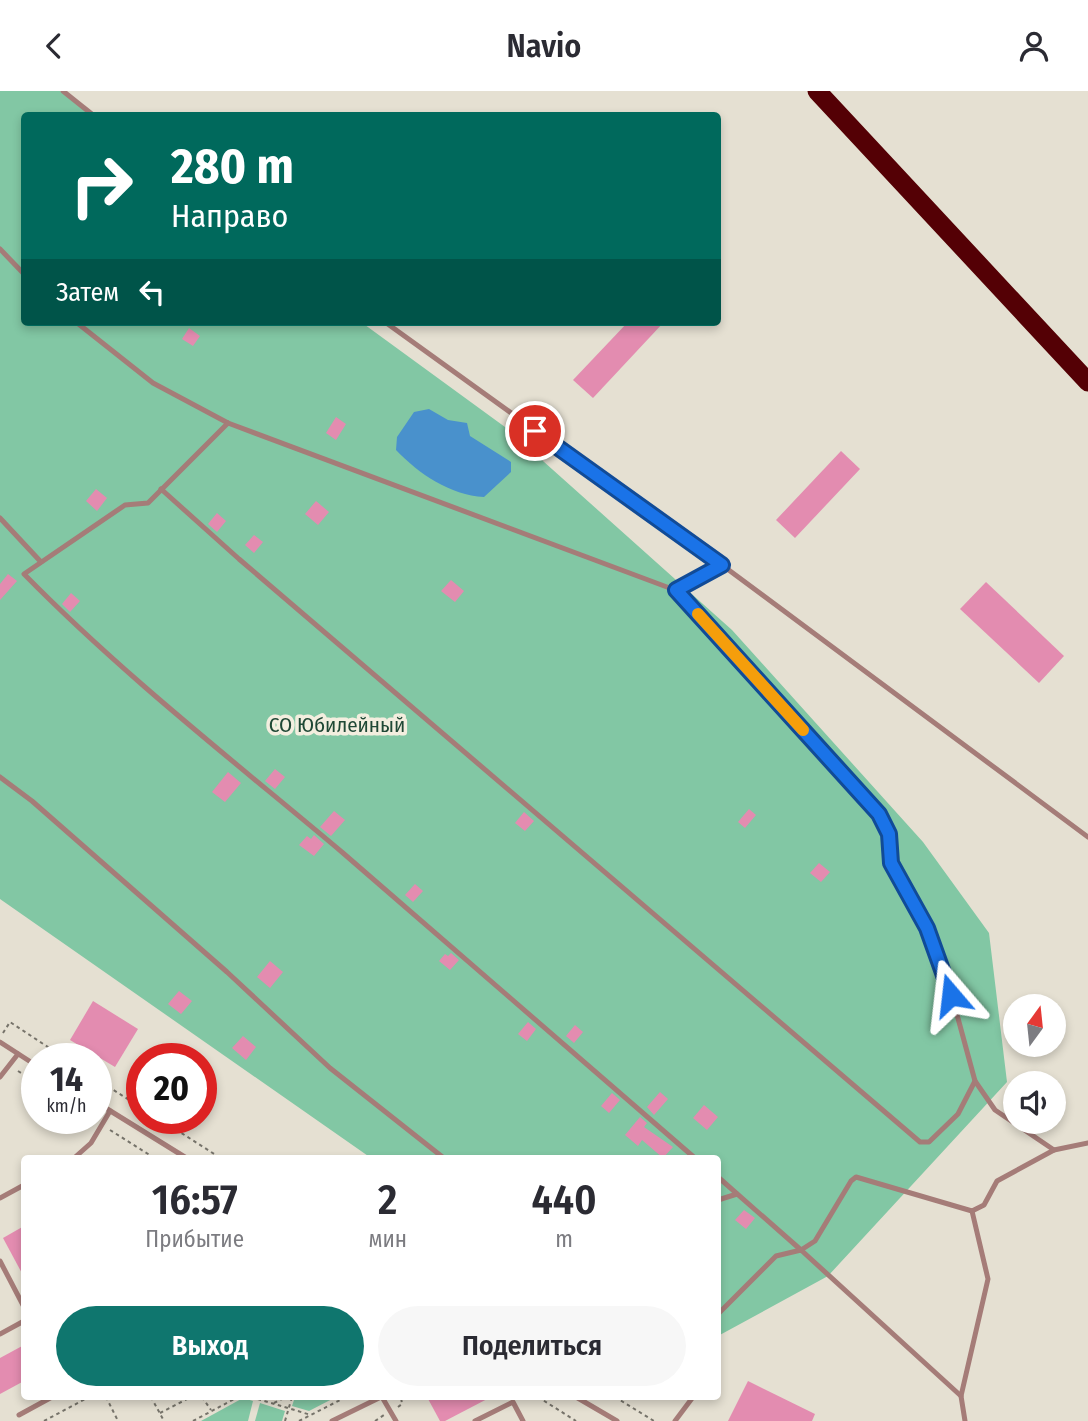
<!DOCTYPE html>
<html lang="ru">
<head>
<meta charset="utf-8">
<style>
  body { margin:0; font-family:"Fira Sans Condensed",sans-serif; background:#f7f7f7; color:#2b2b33; height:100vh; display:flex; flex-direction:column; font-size:26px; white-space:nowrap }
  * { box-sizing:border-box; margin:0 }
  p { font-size:23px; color:#7c7c81 }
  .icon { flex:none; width:38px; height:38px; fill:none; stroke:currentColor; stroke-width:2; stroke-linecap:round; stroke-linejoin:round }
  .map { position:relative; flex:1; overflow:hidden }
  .details { position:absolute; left:21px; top:1064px; width:700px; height:245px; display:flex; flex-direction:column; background:#fff; border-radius:7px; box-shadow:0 4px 10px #0003 }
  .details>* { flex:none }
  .guide { position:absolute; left:21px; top:21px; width:700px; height:214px; border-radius:7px; box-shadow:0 4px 10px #0003; background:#00695c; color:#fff; overflow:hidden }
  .needle { width:46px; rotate:15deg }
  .buttons { position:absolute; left:1003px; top:903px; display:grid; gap:14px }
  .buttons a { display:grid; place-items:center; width:63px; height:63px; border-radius:50%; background:#fff; box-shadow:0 4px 10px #0003; font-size:35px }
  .speed { position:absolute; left:21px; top:952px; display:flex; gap:14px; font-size:35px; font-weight:700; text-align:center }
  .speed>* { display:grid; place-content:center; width:91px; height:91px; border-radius:50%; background:#fff; box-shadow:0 4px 10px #0003; line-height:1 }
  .speed small { font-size:18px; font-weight:400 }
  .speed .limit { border:10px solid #d22; background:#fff; color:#111 }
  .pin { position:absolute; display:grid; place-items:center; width:60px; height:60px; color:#fff; margin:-30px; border:4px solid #fff; border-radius:50%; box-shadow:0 2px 7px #0007 }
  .me { position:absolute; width:77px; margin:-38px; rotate:343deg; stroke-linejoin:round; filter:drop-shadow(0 0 5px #0008) }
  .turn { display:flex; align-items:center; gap:24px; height:147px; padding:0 35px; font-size:32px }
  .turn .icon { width:91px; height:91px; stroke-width:2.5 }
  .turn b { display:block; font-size:49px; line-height:60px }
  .then { display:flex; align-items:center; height:66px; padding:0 35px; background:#0003; gap:14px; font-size:26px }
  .eta { display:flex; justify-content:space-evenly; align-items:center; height:119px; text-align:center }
  .eta b { font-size:42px; font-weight:600; line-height:49px }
  .button { display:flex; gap:14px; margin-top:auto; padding:14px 35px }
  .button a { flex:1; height:80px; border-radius:42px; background:#0f766e; color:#fff; font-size:28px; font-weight:600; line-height:80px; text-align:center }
  .button a+a { background:#f7f7f7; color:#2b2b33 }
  header { display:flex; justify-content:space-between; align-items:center; height:91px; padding:0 35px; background:#fff; font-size:32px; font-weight:600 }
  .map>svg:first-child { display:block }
  .green { fill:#82c7a4 }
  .water { fill:#4991cc }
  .building { fill:#e38cb0 }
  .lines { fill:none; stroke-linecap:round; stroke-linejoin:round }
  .path { stroke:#76736a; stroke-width:2; stroke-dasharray:3.5 3.5; stroke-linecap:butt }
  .lane { stroke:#a57c78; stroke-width:5 }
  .highway { stroke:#540005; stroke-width:19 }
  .route-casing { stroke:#114b97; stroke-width:18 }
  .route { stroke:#1a73e8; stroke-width:12 }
  .slow { stroke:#f59e0b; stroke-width:12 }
  .labels { text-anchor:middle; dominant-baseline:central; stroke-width:7; stroke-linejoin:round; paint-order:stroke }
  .park-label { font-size:21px; fill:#1f4835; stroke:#f3eedf }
</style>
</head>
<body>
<header><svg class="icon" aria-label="back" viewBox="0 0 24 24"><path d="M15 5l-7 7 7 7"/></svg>Navio<svg class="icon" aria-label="person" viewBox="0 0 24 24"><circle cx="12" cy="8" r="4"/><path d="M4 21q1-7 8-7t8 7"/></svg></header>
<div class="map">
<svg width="1088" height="1330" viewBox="0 0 1088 1330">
  <rect width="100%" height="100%" fill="#e5e0d2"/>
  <g class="green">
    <path d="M 0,0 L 60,0 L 93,24 L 24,24 L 24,231 L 361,231 L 505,336 L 732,539 L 923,751 L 989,842 L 1007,991 L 828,1185 L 718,1245 L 718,1068 L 371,1067 L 0,808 Z"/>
    <path d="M 295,1306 L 336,1306 L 309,1320 L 292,1315 Z"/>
    <path d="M 243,1307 L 253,1310 L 248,1330 L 201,1330 Z"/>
    <path d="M 260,1312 L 285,1320 L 282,1330 L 255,1330 Z"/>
  </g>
  <path class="water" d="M 429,318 L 448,329 L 467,332 L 470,345 L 511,371 L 511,381 L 484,406 C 450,404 419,383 396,359 L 397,346 L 414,321 Z"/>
  <g class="building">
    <path d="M 628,231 L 664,231 L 593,307 L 573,289 Z"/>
    <path d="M 189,237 L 200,245 L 193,255 L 182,248 Z"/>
    <path d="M 336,326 L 346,333 L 336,349 L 326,342 Z"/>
    <path d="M 841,360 L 860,378 L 795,447 L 776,429 Z"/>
    <path d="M 96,398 L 107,407 L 97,420 L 86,410 Z"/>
    <path d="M 316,410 L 329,421 L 318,434 L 305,423 Z"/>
    <path d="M 217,422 L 226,430 L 217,441 L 208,433 Z"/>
    <path d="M 254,444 L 263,451 L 254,462 L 245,454 Z"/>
    <path d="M 8,483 L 17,490 L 0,509 L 0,493 Z"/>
    <path d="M 451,489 L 464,500 L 455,511 L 441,500 Z"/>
    <path d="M 986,491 L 1064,565 L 1039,592 L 960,518 Z"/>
    <path d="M 71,502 L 80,510 L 70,521 L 62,513 Z"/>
    <path d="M 275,678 L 285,686 L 275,698 L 265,690 Z"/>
    <path d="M 228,681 L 241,692 L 225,711 L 212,701 Z"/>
    <path d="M 749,718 L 756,724 L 745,737 L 738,731 Z"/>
    <path d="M 334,720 L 345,729 L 331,745 L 320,736 Z"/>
    <path d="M 524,721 L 534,730 L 525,740 L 515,732 Z"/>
    <path d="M 314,744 L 324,753 L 314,765 L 299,754 L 307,745 L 311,748 Z"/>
    <path d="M 819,772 L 830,781 L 821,791 L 810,782 Z"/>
    <path d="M 415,793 L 423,800 L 413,811 L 405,804 Z"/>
    <path d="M 451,862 L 459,869 L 450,879 L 439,870 L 445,863 L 448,865 Z"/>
    <path d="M 270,870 L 283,881 L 270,897 L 257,886 Z"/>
    <path d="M 179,900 L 192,910 L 181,923 L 168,913 Z"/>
    <path d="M 93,910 L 138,938 L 115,976 L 70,949 Z"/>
    <path d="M 528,931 L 536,938 L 527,950 L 518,943 Z"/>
    <path d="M 575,934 L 583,941 L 574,952 L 566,945 Z"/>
    <path d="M 243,945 L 256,956 L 246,969 L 232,957 Z"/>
    <path d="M 660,1001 L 668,1008 L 654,1024 L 647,1016 Z"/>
    <path d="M 612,1002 L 620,1009 L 609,1022 L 601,1015 Z"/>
    <path d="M 704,1014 L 718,1026 L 707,1039 L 693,1027 Z"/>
    <path d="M 640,1026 L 647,1032 L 644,1036 L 673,1056 L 663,1067 L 642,1049 L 638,1055 L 625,1044 Z"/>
    <path d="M 744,1119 L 755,1127 L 746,1138 L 735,1129 Z"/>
    <path d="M 24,1135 L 24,1186 L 3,1147 Z"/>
    <path d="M 24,1254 L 24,1290 L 0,1303 L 0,1267 Z"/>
    <path d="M 748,1290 L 815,1323 L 812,1330 L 728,1330 Z"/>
    <path d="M 427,1306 L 491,1306 L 445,1330 L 440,1330 Z"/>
  </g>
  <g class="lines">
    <g class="path">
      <path d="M 3,942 L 10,931 L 66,968"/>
      <path d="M 18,980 L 37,992"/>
      <path d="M 96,988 L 142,1017"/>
      <path d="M 158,1027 L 222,1068"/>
      <path d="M 110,1039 L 156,1068"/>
      <path d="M 106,1306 L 118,1330"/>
      <path d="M 151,1306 L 164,1330"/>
      <path d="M 202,1306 L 211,1319"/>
      <path d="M 251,1306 L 311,1324"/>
      <path d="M 538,1306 L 576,1330"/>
      <path d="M 615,1306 L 654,1330"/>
      <path d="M 274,1312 L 286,1306"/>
      <path d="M 398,1316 L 402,1313 L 401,1306"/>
      <path d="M 160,1322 L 191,1306"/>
      <path d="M 44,1330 L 89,1306"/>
      <path d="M 193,1330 L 238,1306"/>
      <path d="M 285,1330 L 292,1306"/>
      <path d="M 299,1330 L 346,1306"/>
      <path d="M 375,1330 L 384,1324"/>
    </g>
    <g class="lane">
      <path d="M 63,0 L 93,24"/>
      <path d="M 0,158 L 24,183"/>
      <path d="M 76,231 L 153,292 L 228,332 L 675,499 L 722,474 L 1088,746"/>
      <path d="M 385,231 L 722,474"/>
      <path d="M 228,332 L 148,412 L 125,414 L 24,483 C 123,584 235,671 343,762 C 461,863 578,966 696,1068"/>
      <path d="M 161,398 L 239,468 L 920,1051 L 929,1051 L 958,1023 L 975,990 L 946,883 L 927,837 L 891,772 L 889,743 L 879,723 L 675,499"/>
      <path d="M 0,427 L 41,471"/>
      <path d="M 0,686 L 32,710 L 227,881 L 330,977 L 445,1068"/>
      <path d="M 0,951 L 37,975"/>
      <path d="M 0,986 L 18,963"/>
      <path d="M 975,990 L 995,1019 L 1054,1059 L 1088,1052"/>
      <path d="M 96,1011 L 188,1068"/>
      <path d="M 73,1068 L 91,1052 L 110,1020"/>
      <path d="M 718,1086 L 801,1159 L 815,1150 L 851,1090 L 856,1086 L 972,1120 L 984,1114 L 997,1090 L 1054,1059"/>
      <path d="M 0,1107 L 24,1094"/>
      <path d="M 718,1109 L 737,1103"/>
      <path d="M 0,1170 L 24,1216"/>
      <path d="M 718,1223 L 776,1165 L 801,1159 L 961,1305"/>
      <path d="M 0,1243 L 24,1230"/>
      <path d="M 382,1306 L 396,1330"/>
      <path d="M 576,1306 L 617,1330"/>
      <path d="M 19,1324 L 52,1306"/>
      <path d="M 332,1330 L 381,1306"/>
      <path d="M 475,1330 L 513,1311 L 523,1330"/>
      <path d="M 675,1330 L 693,1306"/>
      <path d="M 965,1330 L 961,1305 L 988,1188 L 972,1120"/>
    </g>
    <path class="highway" d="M 817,0 L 1088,291"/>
  </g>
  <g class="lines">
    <defs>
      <path id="route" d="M 535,340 L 722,474 L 676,499 L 879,723 L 889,743 L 891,772 L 927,837 L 951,904"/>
    </defs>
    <use href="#route" class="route-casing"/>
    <use href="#route" class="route"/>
    <path class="slow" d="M 698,523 L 803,639"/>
  </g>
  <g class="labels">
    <g class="park-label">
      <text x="337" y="634">СО Юбилейный</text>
    </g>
  </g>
</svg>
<div class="buttons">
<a><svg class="needle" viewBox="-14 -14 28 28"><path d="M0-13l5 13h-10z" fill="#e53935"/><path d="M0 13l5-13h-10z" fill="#7c7c81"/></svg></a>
<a><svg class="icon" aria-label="sound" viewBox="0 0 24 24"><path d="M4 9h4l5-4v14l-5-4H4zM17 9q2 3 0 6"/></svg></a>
</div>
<div class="speed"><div>14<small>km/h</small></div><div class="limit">20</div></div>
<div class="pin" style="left:535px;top:340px;background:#d93025"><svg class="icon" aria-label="arrive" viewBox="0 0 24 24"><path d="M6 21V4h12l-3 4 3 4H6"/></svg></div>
<svg class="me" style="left:951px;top:904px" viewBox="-20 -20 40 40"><path d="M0-17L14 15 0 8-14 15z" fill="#1a73e8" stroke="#fff" stroke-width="4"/></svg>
<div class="guide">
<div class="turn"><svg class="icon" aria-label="right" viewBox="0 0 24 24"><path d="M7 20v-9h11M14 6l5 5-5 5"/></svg><div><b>280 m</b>Направо</div></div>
<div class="then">Затем<svg class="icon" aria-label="left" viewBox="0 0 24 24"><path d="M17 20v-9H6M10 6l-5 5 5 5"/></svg></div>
</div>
<section class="details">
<div class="eta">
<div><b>16:57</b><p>Прибытие</p></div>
<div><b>2</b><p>мин</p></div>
<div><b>440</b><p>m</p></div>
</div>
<div class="button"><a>Выход</a><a>Поделиться</a></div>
</section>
</div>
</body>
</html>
